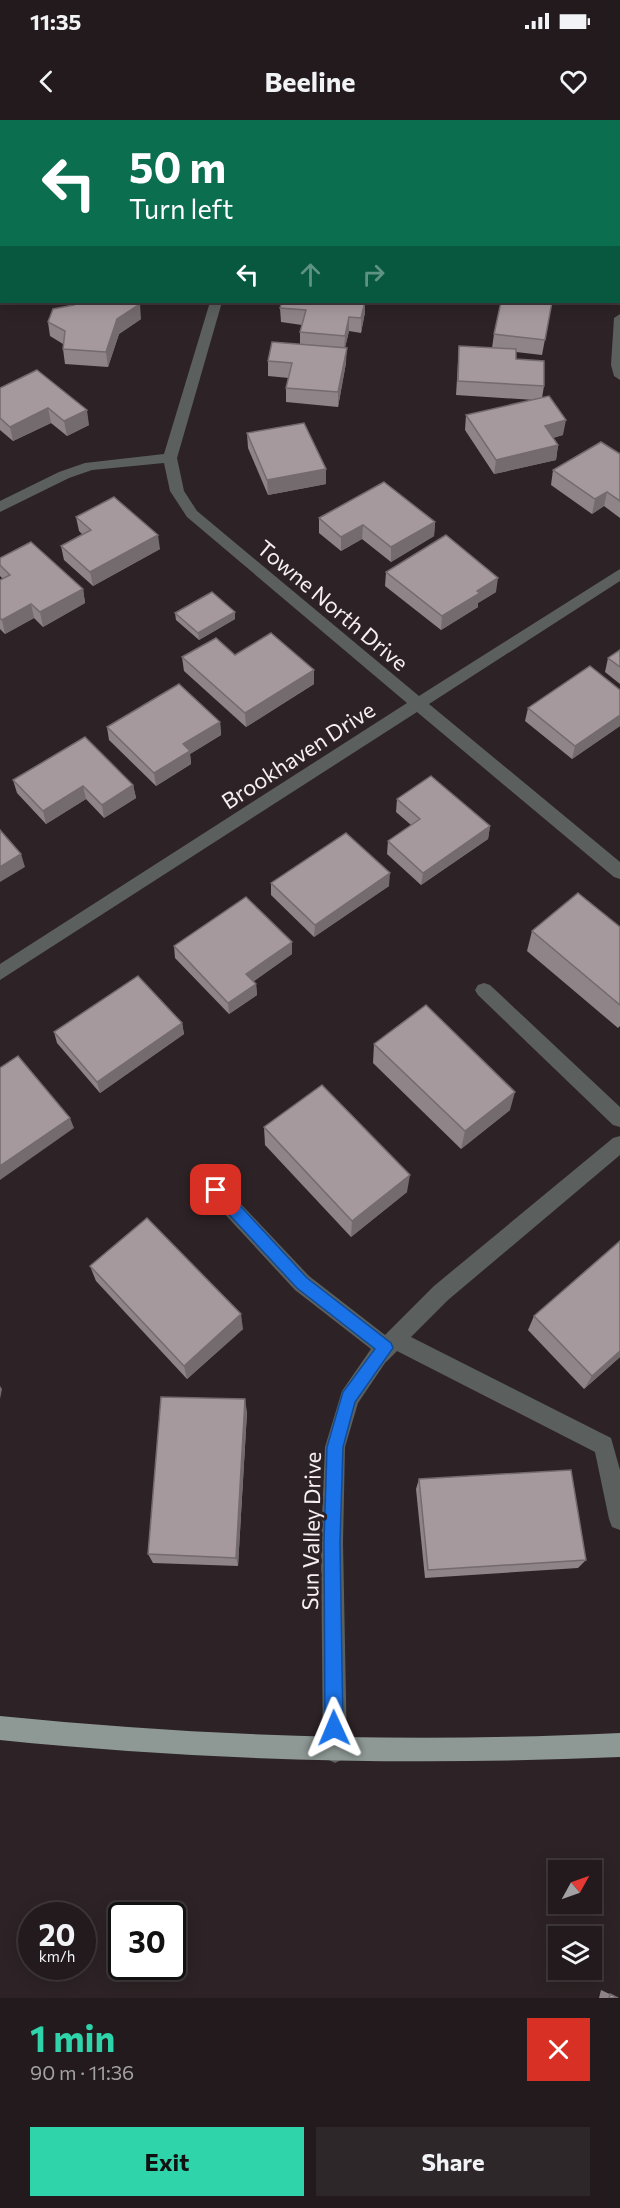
<!DOCTYPE html>
<html lang="en">
<head>
<meta charset="utf-8">
<style>
  body { margin:0; font-family:Commissioner,sans-serif; background:#2e2729; color:#f1f3f6; height:100vh; display:flex; flex-direction:column; font-size:22px; white-space:nowrap }
  * { box-sizing:border-box; margin:0 }
  p { font-size:20px; color:#a2a1a3 }
  .icon { flex:none; width:33px; height:33px; fill:none; stroke:currentColor; stroke-width:2; stroke-linecap:round; stroke-linejoin:round }
  .map { position:relative; height:1878px; overflow:hidden }
  .drawer { display:flex; flex-direction:column; background:#221a1c; flex:1 }
  .drawer>* { flex:none }
  .guide { position:absolute; left:0px; top:0px; width:621px; height:183px; box-shadow:0 3px 15px #0003,0 0 0 2px #3f383b; background:#0b6e4f; color:#fff; overflow:hidden }
  .needle { width:39px; rotate:50deg }
  .tools { position:absolute; left:548px; top:1740px; display:grid; gap:12px }
  .tools a { display:grid; place-items:center; width:54px; height:54px; border-radius:0px; background:#221a1c; box-shadow:0 3px 15px #0003,0 0 0 2px #3f383b; font-size:30px }
  .speed { position:absolute; left:18px; top:1782px; display:flex; gap:12px; font-size:30px; font-weight:700; text-align:center }
  .speed>* { display:grid; place-content:center; width:78px; height:78px; border-radius:50%; background:#221a1c; box-shadow:0 3px 15px #0003,0 0 0 2px #3f383b; line-height:1 }
  .speed small { font-size:15px; font-weight:400 }
  .speed .limit { border:3px solid #111; border-radius:9px; background:#fff; color:#111 }
  .pin { position:absolute; display:grid; place-items:center; width:51px; height:51px; color:#fff; margin:-26px; border-radius:12px; box-shadow:0 3px 9px #0006 }
  .me { position:absolute; width:66px; margin:-33px; rotate:359deg; stroke-linejoin:round; filter:drop-shadow(0 0 4px #0008) }
  .turn { display:flex; align-items:center; gap:21px; height:126px; padding:0 30px; font-size:27px }
  .turn .icon { width:78px; height:78px; stroke-width:2.5 }
  .turn b { display:block; font-size:42px; line-height:51px }
  .lanes { display:flex; align-items:center; height:57px; padding:0 30px; background:#0003; justify-content:center; gap:30px; direction:ltr }
  .lanes .off { opacity:.35 }
  .round { display:grid; place-items:center; flex:none; width:63px; height:63px; border-radius:0px; background:#2e2729 }
  .head { display:flex; align-items:center; justify-content:space-between; height:102px; padding:0 30px }
  h1 { font-size:36px; font-weight:700; line-height:45px; color:#2fd4aa }
  .button { display:flex; gap:12px; margin-top:auto; padding:12px 30px }
  .button a { flex:1; height:69px; border-radius:0px; background:#2fd4aa; color:#111; font-size:24px; font-weight:700; line-height:69px; text-align:center }
  .button a+a { background:#2e2729; color:#f1f3f6 }
  .status { display:flex; justify-content:space-between; align-items:center; height:42px; padding:0 30px; background:#221a1c; direction:ltr }
  .status svg { height:16px; fill:currentColor }
  header { display:flex; justify-content:space-between; align-items:center; height:78px; padding:0 30px; background:#221a1c; font-size:27px; font-weight:700 }
  .map>svg:first-child { display:block }
  .lines { fill:none; stroke-linecap:round; stroke-linejoin:round }
  .minor { fill:#5b605e; fill-rule:evenodd }
  .major { fill:#8e9995; fill-rule:evenodd }
  .wall { fill:#8f8487 }
  .shaded-wall { fill:#746b6e }
  .building { fill:#a6999d; stroke:#746b6e; stroke-width:1.5 }
  .route { fill:#1a73e8; stroke:#114b97; stroke-width:1.5 }
  .labels { text-anchor:middle; dominant-baseline:central; stroke-width:6; stroke-linejoin:round; paint-order:stroke }
  .street-label { font-size:22px; fill:#f7eff1; stroke:#2d2326 }
</style>
</head>
<body>
<div class="status"><b>11:35</b><svg viewBox="0 0 49 12"><path d="M0 12V9h3v3zM5 12V6h3v6zM10 12V3h3v9zM15 12V0h3v12zM26 1h20v11H26zM47 4h2v5h-2z"/></svg></div>
<header><svg class="icon" aria-label="back" viewBox="0 0 24 24"><path d="M15 5l-7 7 7 7"/></svg>Beeline<svg class="icon" aria-label="heart" viewBox="0 0 24 24"><path d="M12 20l-8-8c-3-5 5-10 8-4 3-6 11-1 8 4z"/></svg></header>
<div class="map">
<svg width="620" height="1878" viewBox="0 0 620 1878">
  <rect width="100%" height="100%" fill="#2d2326"/>
  <g class="lines">
    <g class="minor">
      <path d="M 160,0 L 173,0 L 159,2 Z"/>
      <rect x="264" y="0" width="10" height="2"/>
      <rect x="0" y="67" width="2" height="6"/>
      <path d="M 210,182 L 222,182 L 177,338 L 184,371 L 197,391 L 419,576 L 620,449 L 620,461 L 429,584 L 620,742 L 620,759 L 614,757 L 417,592 L 0,860 L 0,844 L 407,583 L 187,397 L 170,371 L 164,343 L 92,350 L 69,358 L 0,392 L 0,381 L 59,352 L 85,343 L 164,334 Z"/>
      <path d="M 620,194 L 620,260 L 614,256 L 611,245 L 614,198 Z"/>
      <path d="M 484,863 L 490,865 L 620,987 L 620,1007 L 613,1005 L 478,875 L 475,870 L 478,865 Z"/>
      <path d="M 620,1016 L 620,1035 L 448,1180 L 411,1217 L 611,1318 L 620,1350 L 620,1410 L 612,1407 L 609,1399 L 595,1332 L 397,1231 L 385,1243 L 358,1283 L 345,1327 L 343,1422 L 347,1631 L 343,1639 L 335,1643 L 327,1639 L 323,1631 L 321,1422 L 325,1327 L 342,1271 L 371,1229 L 295,1170 L 208,1076 L 206,1070 L 208,1064 L 215,1061 L 222,1064 L 309,1156 L 385,1215 L 434,1166 L 613,1018 Z"/>
    </g>
    <path class="major" d="M 0,1596 C 207,1617 412,1623 620,1613 L 620,1637 C 412,1646 207,1641 0,1620 Z"/>
  </g>
  <g class="wall">
    <path d="M 332,0 L 403,0 L 402,2 L 332,2 Z"/>
    <path d="M 552,182 L 542,235 L 516,232 L 516,239 L 544,266 L 542,278 L 563,315 L 553,318 L 558,325 L 556,340 L 494,354 L 465,310 L 466,295 L 534,280 L 456,275 L 459,226 L 492,228 L 494,214 Z"/>
    <path d="M 280,188 L 365,192 L 361,213 L 349,211 L 345,228 L 346,243 L 338,287 L 286,282 L 286,268 L 289,258 L 268,256 L 268,241 L 300,224 L 300,212 L 302,205 L 281,202 Z"/>
    <path d="M 141,199 L 119,214 L 108,247 L 65,244 L 63,229 L 63,224 L 50,216 L 48,202 Z"/>
    <path d="M 0,268 L 89,305 L 67,316 L 51,303 L 13,321 L 0,310 Z"/>
    <path d="M 247,313 L 326,349 L 326,364 L 268,375 L 248,328 Z"/>
    <path d="M 620,334 L 620,398 L 604,386 L 592,394 L 551,365 L 553,350 Z"/>
    <path d="M 76,397 L 160,429 L 93,466 L 64,440 L 61,426 L 82,414 L 79,411 Z"/>
    <path d="M 319,398 L 435,402 L 434,416 L 391,442 L 362,419 L 341,431 L 319,413 Z"/>
    <path d="M 0,438 L 83,469 L 85,483 L 43,507 L 34,498 L 5,514 L 0,509 L 0,460 L 3,459 L 0,456 Z"/>
    <path d="M 386,452 L 496,472 L 478,483 L 478,487 L 441,510 L 385,466 Z"/>
    <path d="M 235,492 L 235,499 L 199,520 L 176,500 L 175,493 Z"/>
    <path d="M 620,530 L 620,564 L 605,552 L 608,538 Z"/>
    <path d="M 235,535 L 314,550 L 314,564 L 246,607 L 184,551 L 182,537 Z"/>
    <path d="M 620,570 L 620,606 L 572,639 L 525,601 L 528,588 Z"/>
    <path d="M 220,602 L 221,615 L 190,634 L 191,644 L 156,666 L 109,620 L 107,607 Z"/>
    <path d="M 13,660 L 133,665 L 136,678 L 104,698 L 86,679 L 46,704 L 17,673 Z"/>
    <path d="M 397,679 L 490,706 L 488,719 L 421,765 L 387,734 L 388,721 L 411,705 L 396,692 Z"/>
    <path d="M 271,763 L 389,766 L 314,817 L 271,775 Z"/>
    <path d="M 620,807 L 620,906 L 618,908 L 527,831 L 532,811 Z"/>
    <path d="M 292,822 L 292,834 L 254,861 L 256,864 L 257,875 L 229,894 L 175,838 L 174,826 Z"/>
    <path d="M 182,903 L 184,914 L 100,973 L 57,923 L 54,912 Z"/>
    <path d="M 374,924 L 510,990 L 461,1029 L 373,943 Z"/>
    <path d="M 264,1007 L 407,1072 L 351,1117 L 265,1025 Z"/>
    <path d="M 620,1121 L 620,1237 L 584,1269 L 528,1210 L 534,1196 Z"/>
    <path d="M 90,1146 L 243,1209 L 187,1259 L 96,1161 Z"/>
    <path d="M 247,1292 L 238,1446 L 153,1443 L 148,1434 Z"/>
    <path d="M 419,1359 L 586,1440 L 578,1448 L 425,1458 L 416,1369 Z"/>
    <path d="M 601,1870 L 618,1878 L 599,1878 Z"/>
  </g>
  <g class="shaded-wall">
    <path d="M 0,9 L 2,18 L 2,37 L 0,38 Z"/>
    <path d="M 365,182 L 365,192 L 361,213 L 361,198 Z"/>
    <path d="M 140,184 L 141,199 L 119,214 L 108,247 L 106,232 L 117,199 Z"/>
    <path d="M 349,197 L 349,211 L 344,231 L 345,216 Z"/>
    <path d="M 347,228 L 346,243 L 338,287 L 338,272 Z"/>
    <path d="M 48,288 L 51,303 L 13,321 L 10,307 Z"/>
    <path d="M 87,290 L 89,305 L 67,316 L 64,301 Z"/>
    <path d="M 566,300 L 563,315 L 542,320 L 545,306 Z"/>
    <path d="M 558,325 L 556,340 L 494,354 L 496,340 Z"/>
    <path d="M 326,349 L 326,364 L 268,375 L 267,360 Z"/>
    <path d="M 607,372 L 604,386 L 592,394 L 595,379 Z"/>
    <path d="M 435,402 L 434,416 L 391,442 L 391,427 Z"/>
    <path d="M 363,405 L 362,419 L 341,431 L 341,417 Z"/>
    <path d="M 158,415 L 160,429 L 93,466 L 90,452 Z"/>
    <path d="M 498,458 L 496,472 L 478,483 L 478,487 L 441,510 L 442,496 L 477,471 Z"/>
    <path d="M 83,469 L 85,483 L 43,507 L 40,492 Z"/>
    <path d="M 31,484 L 34,498 L 5,514 L 2,500 Z"/>
    <path d="M 235,492 L 235,499 L 199,520 L 198,513 Z"/>
    <path d="M 314,550 L 314,564 L 246,607 L 245,593 Z"/>
    <path d="M 620,595 L 620,606 L 572,639 L 575,626 Z"/>
    <path d="M 220,602 L 221,615 L 190,634 L 191,644 L 156,666 L 154,653 L 183,624 Z"/>
    <path d="M 133,665 L 136,678 L 104,698 L 102,685 Z"/>
    <path d="M 83,666 L 86,679 L 46,704 L 43,691 Z"/>
    <path d="M 490,706 L 488,719 L 421,765 L 423,753 Z"/>
    <path d="M 21,734 L 25,747 L 0,762 L 0,747 Z"/>
    <path d="M 390,753 L 389,766 L 314,817 L 315,805 Z"/>
    <path d="M 292,822 L 292,834 L 247,866 L 246,854 Z"/>
    <path d="M 256,864 L 257,875 L 229,894 L 228,883 Z"/>
    <path d="M 182,903 L 184,914 L 100,973 L 97,962 Z"/>
    <path d="M 515,972 L 510,990 L 461,1029 L 465,1011 Z"/>
    <path d="M 70,998 L 74,1008 L 0,1060 L 0,1046 Z"/>
    <path d="M 410,1055 L 407,1072 L 351,1117 L 352,1101 Z"/>
    <path d="M 241,1194 L 243,1209 L 187,1259 L 184,1246 Z"/>
    <path d="M 620,1231 L 620,1237 L 584,1269 L 592,1256 Z"/>
    <path d="M 0,1266 L 2,1269 L 0,1279 Z"/>
    <path d="M 245,1279 L 247,1292 L 238,1446 L 236,1438 Z"/>
  </g>
  <g class="building">
    <path d="M 332,0 L 389,0 L 389,2 L 352,2 Z"/>
    <path d="M 513,0 L 554,0 L 554,2 L 512,2 Z"/>
    <path d="M 79,182 L 133,182 L 140,184 L 117,199 L 106,232 L 63,229 L 65,211 L 48,202 L 53,189 L 74,185 Z"/>
    <path d="M 282,182 L 365,182 L 361,198 L 349,197 L 345,216 L 300,212 L 306,190 L 280,188 Z"/>
    <path d="M 501,182 L 552,182 L 545,220 L 494,214 Z"/>
    <path d="M 272,222 L 347,228 L 338,272 L 286,268 L 292,243 L 268,241 Z"/>
    <path d="M 459,226 L 516,229 L 516,239 L 544,241 L 544,266 L 458,261 Z"/>
    <path d="M 37,250 L 87,290 L 64,301 L 48,288 L 10,307 L 0,298 L 0,268 Z"/>
    <path d="M 549,276 L 566,300 L 545,306 L 558,325 L 496,340 L 466,295 Z"/>
    <path d="M 304,303 L 326,349 L 267,360 L 247,313 Z"/>
    <path d="M 601,322 L 620,334 L 620,381 L 607,372 L 595,379 L 553,350 Z"/>
    <path d="M 384,362 L 435,402 L 391,427 L 363,405 L 341,417 L 319,398 Z"/>
    <path d="M 114,377 L 158,415 L 90,452 L 61,426 L 91,410 L 76,397 Z"/>
    <path d="M 446,415 L 498,458 L 477,471 L 480,473 L 442,496 L 386,452 Z"/>
    <path d="M 31,422 L 83,469 L 40,492 L 31,484 L 2,500 L 0,498 L 0,460 L 10,455 L 0,445 L 0,438 Z"/>
    <path d="M 212,472 L 235,492 L 198,513 L 175,493 Z"/>
    <path d="M 271,513 L 314,550 L 245,593 L 182,537 L 216,518 L 235,535 Z"/>
    <path d="M 620,530 L 620,547 L 608,538 Z"/>
    <path d="M 590,546 L 620,570 L 620,595 L 575,626 L 528,588 Z"/>
    <path d="M 179,564 L 220,602 L 183,624 L 190,631 L 154,653 L 107,607 Z"/>
    <path d="M 85,617 L 133,665 L 102,685 L 83,666 L 43,691 L 13,660 Z"/>
    <path d="M 431,656 L 490,706 L 423,753 L 388,721 L 420,699 L 397,679 Z"/>
    <path d="M 0,710 L 21,734 L 0,747 Z"/>
    <path d="M 346,713 L 390,753 L 315,805 L 271,763 Z"/>
    <path d="M 578,773 L 620,807 L 620,885 L 532,811 Z"/>
    <path d="M 246,777 L 292,822 L 246,854 L 256,864 L 228,883 L 174,826 Z"/>
    <path d="M 138,856 L 182,903 L 97,962 L 54,912 Z"/>
    <path d="M 426,885 L 515,972 L 465,1011 L 374,924 Z"/>
    <path d="M 18,936 L 70,998 L 0,1046 L 0,948 Z"/>
    <path d="M 322,965 L 410,1055 L 352,1101 L 264,1007 Z"/>
    <path d="M 147,1098 L 241,1194 L 184,1246 L 90,1146 Z"/>
    <path d="M 620,1121 L 620,1231 L 592,1256 L 534,1196 Z"/>
    <path d="M 161,1277 L 245,1279 L 236,1438 L 148,1434 Z"/>
    <path d="M 571,1350 L 586,1440 L 428,1450 L 419,1359 Z"/>
    <path d="M 610,1874 L 618,1878 L 609,1878 Z"/>
  </g>
  <path class="route" d="M 216,1063 L 221,1065 L 307,1158 L 391,1223 L 393,1228 L 355,1282 L 343,1327 L 340,1422 L 343,1608 L 340,1614 L 334,1616 L 328,1614 L 325,1608 L 324,1422 L 327,1327 L 343,1272 L 375,1229 L 297,1168 L 210,1074 L 208,1070 L 210,1065 Z"/>
  <g class="labels">
    <g class="street-label">
      <text transform="translate(333 485) rotate(40)">Towne North Drive</text>
      <text transform="translate(298 635) rotate(-33)">Brookhaven Drive</text>
      <text transform="translate(311 1411) rotate(-89)">Sun Valley Drive</text>
    </g>
  </g>
</svg>
<div class="tools">
<a><svg class="needle" viewBox="-14 -14 28 28"><path d="M0-13l5 13h-10z" fill="#e53935"/><path d="M0 13l5-13h-10z" fill="#a2a1a3"/></svg></a>
<a><svg class="icon" aria-label="layers" viewBox="0 0 24 24"><path d="M12 4l9 5-9 5-9-5zM3 14l9 5 9-5"/></svg></a>
</div>
<div class="speed"><div>20<small>km/h</small></div><div class="limit">30</div></div>
<div class="pin" style="left:216px;top:1070px;background:#d93025"><svg class="icon" aria-label="arrive" viewBox="0 0 24 24"><path d="M6 21V4h12l-3 4 3 4H6"/></svg></div>
<svg class="me" style="left:334px;top:1608px" viewBox="-20 -20 40 40"><path d="M0-17L14 15 0 8-14 15z" fill="#1a73e8" stroke="#fff" stroke-width="4"/></svg>
<div class="guide">
<div class="turn"><svg class="icon" aria-label="left" viewBox="0 0 24 24"><path d="M17 20v-9H6M10 6l-5 5 5 5"/></svg><div><b>50 m</b>Turn left</div></div>
<div class="lanes"><svg class="icon" aria-label="left" viewBox="0 0 24 24"><path d="M17 20v-9H6M10 6l-5 5 5 5"/></svg><svg class="icon off" aria-label="ahead" viewBox="0 0 24 24"><path d="M12 20V5M6 11l6-6 6 6"/></svg><svg class="icon off" aria-label="right" viewBox="0 0 24 24"><path d="M7 20v-9h11M14 6l5 5-5 5"/></svg></div>
</div>
</div>
<section class="drawer">
<div class="head"><div><h1>1 min</h1><p>90 m · 11:36</p></div><a class="round" style="background:#d93025;color:#fff"><svg class="icon" aria-label="close" viewBox="0 0 24 24"><path d="M6 6l12 12M18 6L6 18"/></svg></a></div>
<div class="button"><a>Exit</a><a>Share</a></div>
</section>
</body>
</html>
